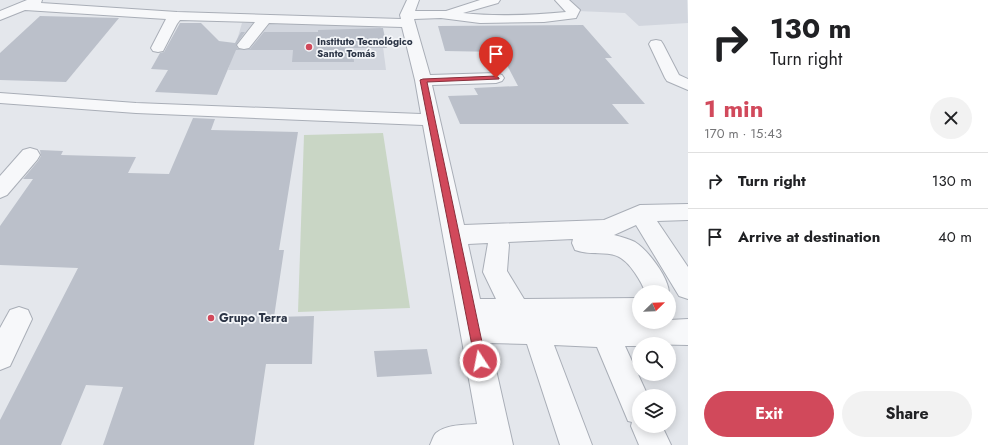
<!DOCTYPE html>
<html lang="en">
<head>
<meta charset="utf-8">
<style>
  body { margin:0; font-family:Jost,sans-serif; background:#f2f2f2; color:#202124; height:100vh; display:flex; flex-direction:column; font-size:15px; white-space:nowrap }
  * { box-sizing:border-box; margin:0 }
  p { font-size:13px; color:#757577 }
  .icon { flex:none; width:22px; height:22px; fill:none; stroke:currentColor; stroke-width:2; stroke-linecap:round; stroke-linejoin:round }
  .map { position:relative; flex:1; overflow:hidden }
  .sheet { display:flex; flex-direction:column; background:#fff; width:300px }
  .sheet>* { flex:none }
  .hud { background:#fff; color:#202124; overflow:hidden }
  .needle { width:26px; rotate:67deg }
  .controls { position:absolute; left:632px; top:285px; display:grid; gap:8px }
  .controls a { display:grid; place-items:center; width:44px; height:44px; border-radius:50%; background:#fff; box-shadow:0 2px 10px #0003; font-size:20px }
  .pin { position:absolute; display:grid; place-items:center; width:34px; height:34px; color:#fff; margin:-41px -17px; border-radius:50% 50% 50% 0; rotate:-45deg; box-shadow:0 0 4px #0007 }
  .pin .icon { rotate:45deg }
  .me { position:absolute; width:44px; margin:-22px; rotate:349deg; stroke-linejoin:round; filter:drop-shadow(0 0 3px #0008) }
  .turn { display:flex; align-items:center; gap:14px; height:84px; padding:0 16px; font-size:18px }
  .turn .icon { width:52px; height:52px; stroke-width:2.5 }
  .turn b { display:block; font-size:28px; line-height:34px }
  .round { display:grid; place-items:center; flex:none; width:42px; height:42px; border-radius:21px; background:#f2f2f2 }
  .overview { display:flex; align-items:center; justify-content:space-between; height:68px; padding:0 16px }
  h1 { font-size:24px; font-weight:700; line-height:30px; color:#d1495b }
  .primary-button { display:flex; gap:8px; margin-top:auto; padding:8px 16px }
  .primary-button a { flex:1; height:46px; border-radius:24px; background:#d1495b; color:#fff; font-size:16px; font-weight:700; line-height:46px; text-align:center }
  .primary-button a+a { background:#f2f2f2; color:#202124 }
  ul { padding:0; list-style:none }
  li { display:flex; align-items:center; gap:12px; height:56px; padding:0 16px; border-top:1px solid #e0e0e0 }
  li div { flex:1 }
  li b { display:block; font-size:15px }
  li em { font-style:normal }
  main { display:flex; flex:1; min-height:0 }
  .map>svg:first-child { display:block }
  .built { fill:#d2d6de }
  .green { fill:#c9d6c5 }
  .building { fill:#bbc0ca }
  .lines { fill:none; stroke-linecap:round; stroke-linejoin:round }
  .minor-casing { stroke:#a9aeb7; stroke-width:2 }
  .minor { fill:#f7f8fa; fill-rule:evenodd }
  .route { fill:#d1495b; stroke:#882f3b }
  .poi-dot { fill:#d1495b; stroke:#f4f6f9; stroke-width:1.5 }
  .labels { text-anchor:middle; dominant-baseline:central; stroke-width:3.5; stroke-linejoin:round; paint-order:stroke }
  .far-poi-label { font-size:10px; font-weight:bold; fill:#2b3445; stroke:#f4f6f9; text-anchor:start }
  .poi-label { font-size:12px; font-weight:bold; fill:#2b3445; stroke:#f4f6f9; text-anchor:start }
</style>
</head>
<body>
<main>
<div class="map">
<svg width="688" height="445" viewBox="0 0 688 445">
  <rect width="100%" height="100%" fill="#e4e7ec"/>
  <g class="built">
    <path d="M 569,0 L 687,0 L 688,23 L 639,26 L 625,13 L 577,11 Z"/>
    <path d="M 242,23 L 380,23 L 386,70 L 228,70 Z"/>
  </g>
  <path class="green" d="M 383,133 L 410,308 L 298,312 L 304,135 Z"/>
  <g class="building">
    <path d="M 40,16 L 119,18 L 66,82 L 0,80 L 0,53 Z"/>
    <path d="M 180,23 L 201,23 L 219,41 L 235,43 L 241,32 L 245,32 L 236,45 L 238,49 L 243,50 L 236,50 L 217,95 L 155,92 L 168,70 L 151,69 L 160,53 L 164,52 Z"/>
    <path d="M 583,25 L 612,58 L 605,58 L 645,104 L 612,104 L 629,124 L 460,124 L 448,96 L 478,95 L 474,88 L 518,86 L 500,52 L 445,51 L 438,26 Z"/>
    <path d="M 383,28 L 387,48 L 353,48 L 354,62 L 292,62 L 293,50 L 245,50 L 250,49 L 264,32 L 318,32 L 318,30 Z"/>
    <path d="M 193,118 L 215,119 L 211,130 L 298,132 L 279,250 L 284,250 L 274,317 L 314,316 L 312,364 L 266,364 L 254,445 L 103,445 L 123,387 L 86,385 L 61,445 L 0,445 L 0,420 L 78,268 L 0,265 L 0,226 L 33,179 L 23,179 L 38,161 L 41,156 L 40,150 L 63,151 L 61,155 L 136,157 L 128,173 L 169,174 Z"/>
    <path d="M 427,349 L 432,374 L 377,377 L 374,351 Z"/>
  </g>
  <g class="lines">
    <defs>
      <g id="minor">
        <path d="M 27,0 L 42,0 L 41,3 L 177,12 L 401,19 L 400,15 L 407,0 L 419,0 L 415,11 L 446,11 L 480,0 L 500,0 L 498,3 L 463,13 C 497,17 532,15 566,12 L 555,0 L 569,0 L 580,10 L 576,18 L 544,22 L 480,23 L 441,18 L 414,19 L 430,75 L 496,73 L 502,75 L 504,78 L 502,81 L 496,83 L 432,85 L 464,225 L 604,220 L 640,205 L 688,204 L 688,220 L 657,221 L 688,267 L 688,299 L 679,296 L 636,225 L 614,235 C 622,237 629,239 635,242 C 648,250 669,278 669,293 L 645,292 C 643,285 639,279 635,273 C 615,243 601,259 575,250 L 572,243 L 573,239 L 508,242 L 509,245 L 507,271 L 524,299 L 639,298 L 639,322 L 669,322 L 669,320 L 688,319 L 688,345 L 639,344 L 639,346 L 625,346 L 648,396 L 639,396 L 639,426 L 662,426 L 671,445 L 639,445 L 631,426 L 632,422 L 628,421 L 597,347 L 554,345 L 592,445 L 560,445 L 527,344 L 490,343 L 513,445 L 430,445 C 432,441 433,436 436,433 C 447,424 464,425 477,424 L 423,125 L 136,113 L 0,103 L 0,93 L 136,103 L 421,114 L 415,80 L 402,27 L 269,23 L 249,48 L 244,49 L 239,48 L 237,45 L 255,22 L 180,20 L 177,24 L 163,51 L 158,52 L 153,51 L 151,48 L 166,19 L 25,10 L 0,20 L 0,11 ZM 488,243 L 483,272 L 496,299 L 480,299 L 468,244 Z"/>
        <path d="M 656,40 L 661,41 L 663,44 L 679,75 L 688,79 L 688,90 L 667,81 L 665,78 L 649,44 L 651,41 Z"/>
        <path d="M 30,148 L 37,150 L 40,155 L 37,160 L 7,195 L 0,198 L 0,176 L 23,150 Z"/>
        <path d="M 19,307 L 28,310 L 32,319 L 10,366 L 0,370 L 0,328 L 10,310 Z"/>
      </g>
    </defs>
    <use href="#minor" class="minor-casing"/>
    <use href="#minor" class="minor"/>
  </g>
  <path class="route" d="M 496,76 L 499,78 L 499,79 L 427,82 L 486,361 L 484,365 L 480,367 L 476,365 L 475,361 L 420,80 L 423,79 Z"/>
  <g class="poi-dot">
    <circle cx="309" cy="47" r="4"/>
    <circle cx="211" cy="318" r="4"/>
  </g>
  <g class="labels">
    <g class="far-poi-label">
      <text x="317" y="41">Instituto Tecnológico<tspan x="317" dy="12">Santo Tomás</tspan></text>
    </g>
    <g class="poi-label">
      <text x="219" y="318">Grupo Terra</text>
    </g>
  </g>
</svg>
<div class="controls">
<a><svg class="needle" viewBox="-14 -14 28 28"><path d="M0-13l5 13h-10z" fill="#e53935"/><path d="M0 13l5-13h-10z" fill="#757577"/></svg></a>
<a><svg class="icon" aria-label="search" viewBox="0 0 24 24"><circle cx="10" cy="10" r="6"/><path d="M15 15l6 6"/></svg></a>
<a><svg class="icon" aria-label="layers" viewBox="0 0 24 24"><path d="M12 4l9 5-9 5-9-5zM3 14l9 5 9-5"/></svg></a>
</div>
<div class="pin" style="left:496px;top:78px;background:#d93025"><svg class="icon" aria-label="arrive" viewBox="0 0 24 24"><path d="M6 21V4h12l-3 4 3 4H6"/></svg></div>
<svg class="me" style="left:480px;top:361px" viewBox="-20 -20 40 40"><circle r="17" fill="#d1495b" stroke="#fff" stroke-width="3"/><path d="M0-11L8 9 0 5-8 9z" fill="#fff"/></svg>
</div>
<section class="sheet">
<div class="hud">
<div class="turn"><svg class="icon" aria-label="right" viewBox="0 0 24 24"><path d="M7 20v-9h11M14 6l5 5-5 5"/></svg><div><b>130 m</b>Turn right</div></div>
</div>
<div class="overview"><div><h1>1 min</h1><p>170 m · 15:43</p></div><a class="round"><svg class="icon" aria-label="close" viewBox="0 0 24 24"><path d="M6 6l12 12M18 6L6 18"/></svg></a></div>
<ul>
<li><svg class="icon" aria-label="right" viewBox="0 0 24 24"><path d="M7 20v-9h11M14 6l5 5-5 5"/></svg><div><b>Turn right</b></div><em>130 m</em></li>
<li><svg class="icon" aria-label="arrive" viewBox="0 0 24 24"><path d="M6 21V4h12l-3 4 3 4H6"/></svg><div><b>Arrive at destination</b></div><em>40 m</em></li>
</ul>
<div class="primary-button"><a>Exit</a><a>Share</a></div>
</section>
</main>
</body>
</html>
